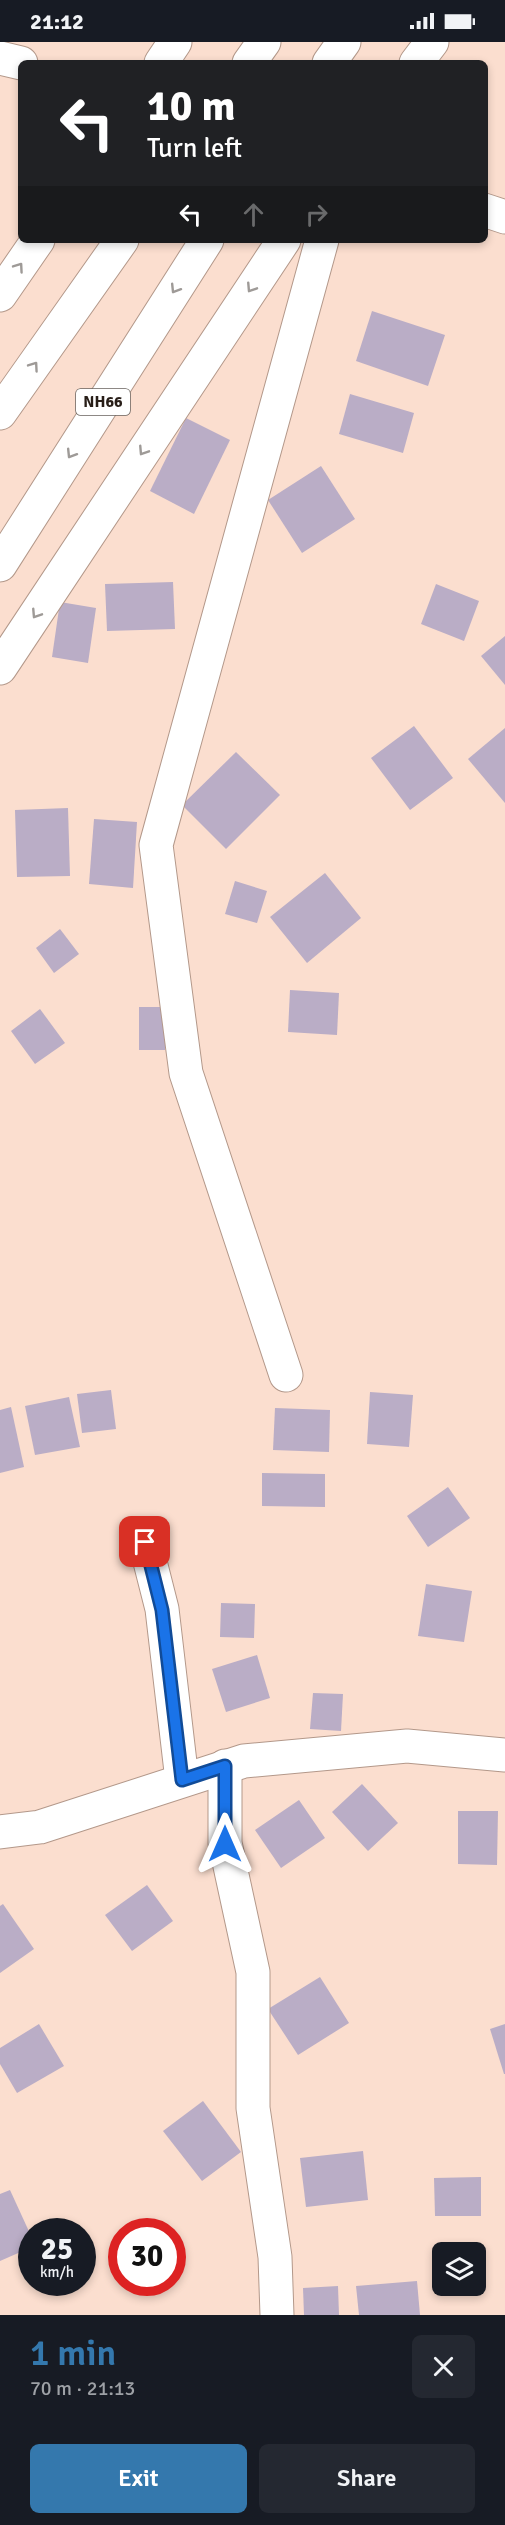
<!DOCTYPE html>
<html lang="en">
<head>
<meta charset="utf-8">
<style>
  body { margin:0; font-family:Signika,sans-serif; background:#242831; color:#f1f3f6; height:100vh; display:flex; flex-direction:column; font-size:22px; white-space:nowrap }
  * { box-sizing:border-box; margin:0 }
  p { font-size:20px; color:#9ea1a6 }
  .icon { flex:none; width:33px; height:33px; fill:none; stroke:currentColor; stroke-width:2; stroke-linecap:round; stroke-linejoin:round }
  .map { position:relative; height:2273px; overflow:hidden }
  .side { display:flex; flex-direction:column; background:#171b24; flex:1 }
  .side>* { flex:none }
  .banner { position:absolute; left:18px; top:18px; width:470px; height:183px; border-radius:9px; box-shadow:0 3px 9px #0003; background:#202124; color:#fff; overflow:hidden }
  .fabs { position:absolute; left:432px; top:2200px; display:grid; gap:12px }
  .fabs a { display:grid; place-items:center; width:54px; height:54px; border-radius:9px; background:#171b24; box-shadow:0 3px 9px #0003; font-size:30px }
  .speed { position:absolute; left:18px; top:2176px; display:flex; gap:12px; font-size:30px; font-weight:700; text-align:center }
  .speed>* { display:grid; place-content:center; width:78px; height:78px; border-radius:50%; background:#171b24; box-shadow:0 3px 9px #0003; line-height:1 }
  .speed small { font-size:15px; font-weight:400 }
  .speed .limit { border:9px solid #d22; background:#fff; color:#111 }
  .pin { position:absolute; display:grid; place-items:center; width:51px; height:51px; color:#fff; margin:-26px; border-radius:12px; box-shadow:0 3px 9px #0006 }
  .me { position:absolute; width:66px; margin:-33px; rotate:0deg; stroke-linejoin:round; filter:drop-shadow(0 0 4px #0008) }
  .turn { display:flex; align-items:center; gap:21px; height:126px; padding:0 30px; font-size:27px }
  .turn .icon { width:78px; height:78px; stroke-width:2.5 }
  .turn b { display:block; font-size:42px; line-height:51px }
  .lanes { display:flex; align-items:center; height:57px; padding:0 30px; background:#0003; justify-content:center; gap:30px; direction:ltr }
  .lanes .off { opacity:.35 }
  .round { display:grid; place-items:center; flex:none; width:63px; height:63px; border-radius:9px; background:#242831 }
  .head { display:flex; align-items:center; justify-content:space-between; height:102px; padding:0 30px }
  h1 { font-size:36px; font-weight:600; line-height:45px; color:#3478ad }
  .button { display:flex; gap:12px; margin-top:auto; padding:12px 30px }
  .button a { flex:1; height:69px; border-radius:9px; background:#3478ad; color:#fff; font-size:24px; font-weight:600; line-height:69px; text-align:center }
  .button a+a { background:#242831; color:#f1f3f6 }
  .status { display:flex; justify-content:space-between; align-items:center; height:42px; padding:0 30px; background:#171b24; direction:ltr }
  .status svg { height:16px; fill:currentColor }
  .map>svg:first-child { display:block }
  .building { fill:#baadc6 }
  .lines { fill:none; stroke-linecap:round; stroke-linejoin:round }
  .minor-casing { stroke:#b3988a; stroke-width:35 }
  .major-casing { stroke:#b3988a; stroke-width:35 }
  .highway-casing { stroke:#b3988a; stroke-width:35 }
  .minor { stroke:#fff; stroke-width:33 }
  .major { stroke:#fff; stroke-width:33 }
  .highway { stroke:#fff; stroke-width:33 }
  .oneway { stroke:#9e9a97 }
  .route-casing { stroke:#114b97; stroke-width:15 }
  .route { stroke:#1a73e8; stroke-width:10 }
  .labels { text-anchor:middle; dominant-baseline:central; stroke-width:4.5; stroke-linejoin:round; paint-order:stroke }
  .shield { fill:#fff; stroke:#68625d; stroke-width:1.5 }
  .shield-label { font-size:16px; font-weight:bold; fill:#281e18 }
</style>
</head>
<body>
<div class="status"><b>21:12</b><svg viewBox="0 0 49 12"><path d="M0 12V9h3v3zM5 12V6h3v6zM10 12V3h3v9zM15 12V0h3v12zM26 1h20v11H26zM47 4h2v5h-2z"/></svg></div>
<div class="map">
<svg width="505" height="2273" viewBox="0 0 505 2273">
  <rect width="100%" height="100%" fill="#fbdecf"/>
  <g class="building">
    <path d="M 372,269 L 445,293 L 428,344 L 356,319 Z"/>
    <path d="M 350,352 L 414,371 L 403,411 L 339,392 Z"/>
    <path d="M 186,376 L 230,398 L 194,472 L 150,449 Z"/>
    <path d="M 321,424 L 355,477 L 302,511 L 268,458 Z"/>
    <path d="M 173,540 L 175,587 L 107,589 L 105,542 Z"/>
    <path d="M 436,542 L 479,559 L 464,599 L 421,582 Z"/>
    <path d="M 60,560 L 96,566 L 88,621 L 52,615 Z"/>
    <path d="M 505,594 L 505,643 L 481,614 Z"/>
    <path d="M 414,684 L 453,736 L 410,768 L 371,716 Z"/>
    <path d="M 505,686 L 505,761 L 468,717 Z"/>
    <path d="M 236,710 L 280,753 L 226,807 L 182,763 Z"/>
    <path d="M 68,766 L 70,834 L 17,835 L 15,768 Z"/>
    <path d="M 94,777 L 137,780 L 133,846 L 89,842 Z"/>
    <path d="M 325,831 L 361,876 L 307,921 L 270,875 Z"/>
    <path d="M 235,839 L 267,849 L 257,881 L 225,872 Z"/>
    <path d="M 60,887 L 79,912 L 54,931 L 36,906 Z"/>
    <path d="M 290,948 L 339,951 L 337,993 L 288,990 Z"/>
    <rect x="139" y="965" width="26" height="43"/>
    <path d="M 40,967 L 65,1001 L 35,1022 L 11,989 Z"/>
    <path d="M 111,1348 L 116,1387 L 82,1391 L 77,1352 Z"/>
    <path d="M 370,1350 L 413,1353 L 409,1405 L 367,1402 Z"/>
    <path d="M 69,1355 L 80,1405 L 35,1413 L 25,1364 Z"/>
    <path d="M 11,1365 L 24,1425 L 0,1431 L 0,1368 Z"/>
    <path d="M 275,1366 L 330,1368 L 329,1410 L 273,1408 Z"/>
    <path d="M 262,1431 L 325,1432 L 325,1465 L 262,1464 Z"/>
    <path d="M 448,1445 L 470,1476 L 428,1505 L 407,1474 Z"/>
    <path d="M 426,1542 L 472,1549 L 464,1600 L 418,1594 Z"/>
    <path d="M 221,1561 L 255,1562 L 254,1596 L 220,1595 Z"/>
    <path d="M 257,1613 L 270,1656 L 226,1670 L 212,1627 Z"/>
    <path d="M 313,1651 L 343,1652 L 341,1689 L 310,1687 Z"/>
    <path d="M 362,1742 L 398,1781 L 368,1809 L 332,1770 Z"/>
    <path d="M 299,1758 L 325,1796 L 281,1826 L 255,1788 Z"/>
    <path d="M 458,1769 L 498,1769 L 497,1823 L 458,1822 Z"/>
    <path d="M 147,1843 L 173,1879 L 132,1909 L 105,1873 Z"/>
    <path d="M 3,1862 L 34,1907 L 0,1931 L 0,1864 Z"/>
    <path d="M 320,1935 L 349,1981 L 298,2013 L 268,1967 Z"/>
    <path d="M 39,1982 L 64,2024 L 17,2051 L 0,2022 L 0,2006 Z"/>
    <path d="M 505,1982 L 505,2032 L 504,2032 L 490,1987 Z"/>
    <path d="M 203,2059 L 241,2110 L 202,2139 L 163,2089 Z"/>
    <path d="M 363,2109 L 368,2158 L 306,2165 L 300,2116 Z"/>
    <path d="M 481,2135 L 481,2174 L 435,2174 L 434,2136 Z"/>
    <path d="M 10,2148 L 32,2196 L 32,2205 L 0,2219 L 0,2152 Z"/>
    <path d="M 417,2239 L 420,2273 L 359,2273 L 356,2244 Z"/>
    <path d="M 338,2244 L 339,2273 L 304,2273 L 303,2246 Z"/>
  </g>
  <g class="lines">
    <defs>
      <g id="minor">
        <path d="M 161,21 L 175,0"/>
        <path d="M 416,21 L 432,0"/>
        <path d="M 0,253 L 38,198"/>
        <path d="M 0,626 L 284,198"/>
        <path d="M 286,1333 L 186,1031 L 156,803 L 322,198"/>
        <path d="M 145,1500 L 162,1567 L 182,1738"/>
        <path d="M 225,1724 L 225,1801 L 253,1930 L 253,2066 L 275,2215 L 277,2273"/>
        <path d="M 0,1790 L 40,1785 L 244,1719 L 407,1704 L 505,1713"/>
      </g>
      <g id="major">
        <path d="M 0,16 L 21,21"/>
        <path d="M 484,168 L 505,175"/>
      </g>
      <g id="highway">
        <path d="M 249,21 L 264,0"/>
        <path d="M 329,21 L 344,0"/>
        <path d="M 0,371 L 122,198"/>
        <path d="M 0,523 L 207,198"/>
      </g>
    </defs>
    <use href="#minor" class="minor-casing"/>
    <use href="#major" class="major-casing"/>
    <use href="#highway" class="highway-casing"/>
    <use href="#minor" class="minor"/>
    <use href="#major" class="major"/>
    <use href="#highway" class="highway"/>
  </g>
  <defs><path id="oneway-chevron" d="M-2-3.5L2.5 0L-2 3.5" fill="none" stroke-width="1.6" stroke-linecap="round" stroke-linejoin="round" transform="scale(1.5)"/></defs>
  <g class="oneway">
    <use href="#oneway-chevron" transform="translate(19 225) rotate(-55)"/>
    <use href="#oneway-chevron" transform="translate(251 246) rotate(123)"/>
    <use href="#oneway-chevron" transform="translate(175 247) rotate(122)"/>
    <use href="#oneway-chevron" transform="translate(34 324) rotate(-55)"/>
    <use href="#oneway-chevron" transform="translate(143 409) rotate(123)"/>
    <use href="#oneway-chevron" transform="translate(71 412) rotate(122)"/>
    <use href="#oneway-chevron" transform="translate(36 572) rotate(123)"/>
  </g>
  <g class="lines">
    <defs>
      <path id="route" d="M 145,1500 L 162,1568 L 182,1738 L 225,1724 L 225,1802"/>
    </defs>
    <use href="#route" class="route-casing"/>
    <use href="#route" class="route"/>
  </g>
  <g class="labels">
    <rect class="shield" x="76" y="347" width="54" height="26" rx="4.5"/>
    <g class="shield-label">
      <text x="103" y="360">NH66</text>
    </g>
  </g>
</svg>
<div class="fabs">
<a><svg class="icon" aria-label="layers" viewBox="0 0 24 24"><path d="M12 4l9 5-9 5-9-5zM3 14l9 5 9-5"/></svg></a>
</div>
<div class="speed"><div>25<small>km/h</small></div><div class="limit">30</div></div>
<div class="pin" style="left:145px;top:1500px;background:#d93025"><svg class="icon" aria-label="arrive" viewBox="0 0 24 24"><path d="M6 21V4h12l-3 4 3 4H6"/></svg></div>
<svg class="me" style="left:225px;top:1802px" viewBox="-20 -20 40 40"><path d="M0-17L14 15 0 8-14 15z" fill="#1a73e8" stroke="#fff" stroke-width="4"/></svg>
<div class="banner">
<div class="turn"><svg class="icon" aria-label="left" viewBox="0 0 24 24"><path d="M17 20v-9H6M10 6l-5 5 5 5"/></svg><div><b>10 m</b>Turn left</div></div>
<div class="lanes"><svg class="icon" aria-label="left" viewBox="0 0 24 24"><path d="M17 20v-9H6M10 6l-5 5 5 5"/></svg><svg class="icon off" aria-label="ahead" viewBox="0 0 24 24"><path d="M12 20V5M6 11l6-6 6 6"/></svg><svg class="icon off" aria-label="right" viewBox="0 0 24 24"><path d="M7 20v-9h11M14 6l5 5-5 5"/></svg></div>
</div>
</div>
<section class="side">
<div class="head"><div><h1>1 min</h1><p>70 m · 21:13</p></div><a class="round"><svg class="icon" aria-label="close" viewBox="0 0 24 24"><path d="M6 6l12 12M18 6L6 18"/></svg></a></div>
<div class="button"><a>Exit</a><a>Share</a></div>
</section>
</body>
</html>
